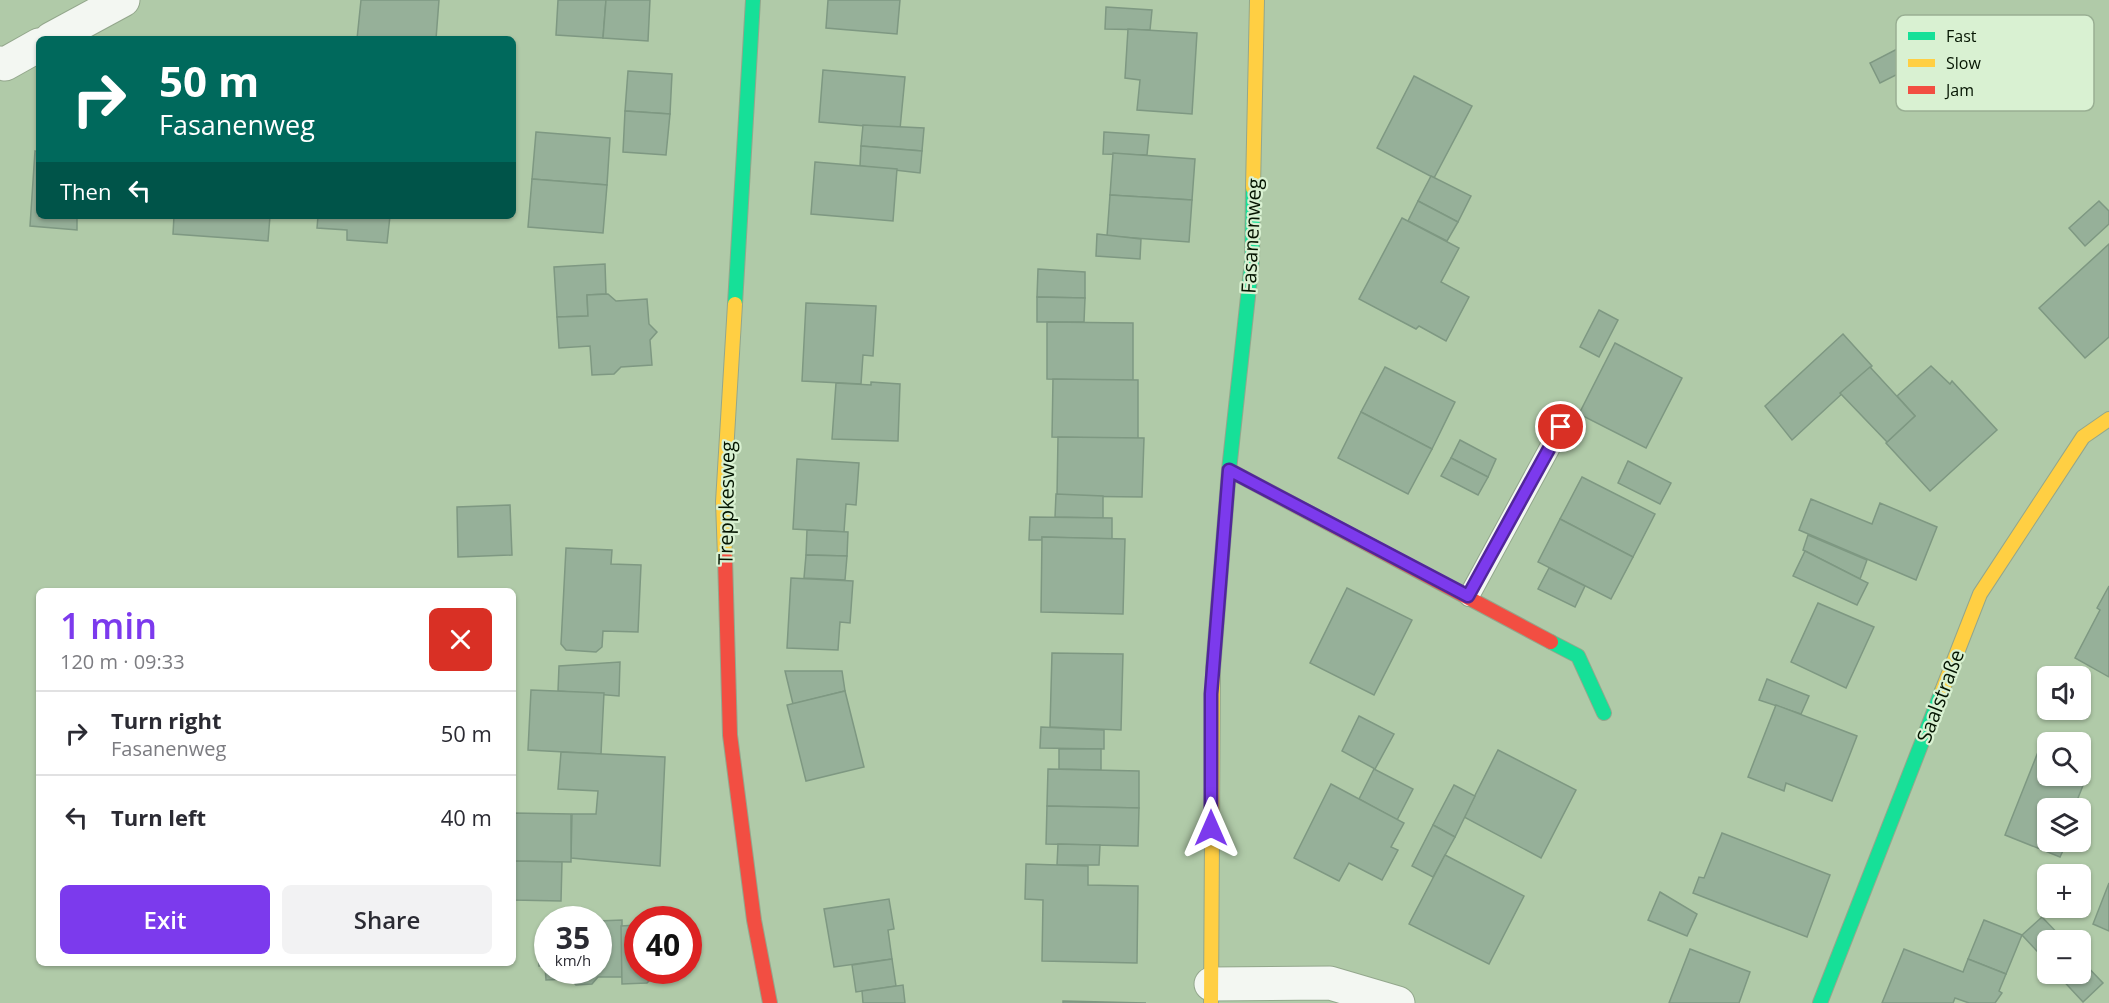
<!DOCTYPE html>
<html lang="en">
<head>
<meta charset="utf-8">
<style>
  body { margin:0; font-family:"Open Sans",sans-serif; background:#f2f2f3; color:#2b2b33; height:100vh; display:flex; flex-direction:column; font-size:22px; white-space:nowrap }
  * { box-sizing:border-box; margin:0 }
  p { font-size:20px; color:#7c7c81 }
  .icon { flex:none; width:33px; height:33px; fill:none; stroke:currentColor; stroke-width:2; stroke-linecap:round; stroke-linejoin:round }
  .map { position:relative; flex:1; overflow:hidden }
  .side { position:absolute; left:36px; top:588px; width:480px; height:378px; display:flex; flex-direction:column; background:#fff; border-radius:9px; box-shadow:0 2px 4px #0004 }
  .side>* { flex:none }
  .top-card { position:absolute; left:36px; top:36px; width:480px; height:183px; border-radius:9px; box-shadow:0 2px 4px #0004; background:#00695c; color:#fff; overflow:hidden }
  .controls { position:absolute; left:2037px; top:666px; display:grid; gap:12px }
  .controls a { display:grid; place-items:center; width:54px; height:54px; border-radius:9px; background:#fff; box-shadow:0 2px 4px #0004; font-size:30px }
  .speed { position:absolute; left:534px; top:906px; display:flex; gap:12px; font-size:30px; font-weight:700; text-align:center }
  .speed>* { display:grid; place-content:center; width:78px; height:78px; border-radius:50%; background:#fff; box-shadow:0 2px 4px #0004; line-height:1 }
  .speed small { font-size:15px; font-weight:400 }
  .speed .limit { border:9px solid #d22; background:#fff; color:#111 }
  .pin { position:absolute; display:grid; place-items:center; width:51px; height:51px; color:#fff; margin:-26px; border:3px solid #fff; border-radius:50%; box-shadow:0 2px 6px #0007 }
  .me { position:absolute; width:66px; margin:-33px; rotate:0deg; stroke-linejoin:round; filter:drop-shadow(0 0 4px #0008) }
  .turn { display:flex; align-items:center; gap:21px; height:126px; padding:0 24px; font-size:27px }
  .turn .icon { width:78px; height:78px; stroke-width:2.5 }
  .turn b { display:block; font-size:42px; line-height:51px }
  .then { display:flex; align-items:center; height:57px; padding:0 24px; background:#0003; gap:12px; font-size:22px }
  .round { display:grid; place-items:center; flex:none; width:63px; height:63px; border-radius:9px; background:#f2f2f3 }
  .head { display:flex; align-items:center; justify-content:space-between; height:102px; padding:0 24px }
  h1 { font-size:36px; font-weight:600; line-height:45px; color:#7c3aed }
  .cta { display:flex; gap:12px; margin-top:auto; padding:12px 24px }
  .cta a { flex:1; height:69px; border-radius:9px; background:#7c3aed; color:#fff; font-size:24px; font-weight:600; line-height:69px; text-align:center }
  .cta a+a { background:#f2f2f3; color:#2b2b33 }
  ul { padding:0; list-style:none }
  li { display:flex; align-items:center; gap:18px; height:84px; padding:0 24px; border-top:2px solid #e1e1e2 }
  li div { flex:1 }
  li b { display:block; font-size:22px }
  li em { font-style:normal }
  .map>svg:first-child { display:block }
  .building { fill:#96b099; stroke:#7e9882; stroke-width:1.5 }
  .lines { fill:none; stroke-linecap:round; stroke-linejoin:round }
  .lane-casing { stroke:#93a78c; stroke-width:22 }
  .street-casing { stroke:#93a78c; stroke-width:35 }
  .fast-casing { stroke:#93a78c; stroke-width:16 }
  .slow-casing { stroke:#93a78c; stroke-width:16 }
  .jam-casing { stroke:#93a78c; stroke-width:16 }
  .lane { stroke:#f3f7f2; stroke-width:20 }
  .street { stroke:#f3f7f2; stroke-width:33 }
  .fast { stroke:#16e098; stroke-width:14 }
  .slow { stroke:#ffcf43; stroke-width:14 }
  .jam { stroke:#f24e42; stroke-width:14 }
  .route-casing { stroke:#51269a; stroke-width:15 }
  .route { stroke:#7c3aed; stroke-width:10 }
  .labels { text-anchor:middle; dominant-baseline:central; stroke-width:4.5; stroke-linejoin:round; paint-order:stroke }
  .street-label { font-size:20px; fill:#041401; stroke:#d9f1d2 }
  .key { fill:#d9f1d2; stroke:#99af93; stroke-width:1.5 }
  .key-label { font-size:16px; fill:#041401 }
</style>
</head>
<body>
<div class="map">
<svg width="2109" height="1003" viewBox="0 0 2109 1003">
  <rect width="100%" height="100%" fill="#b0caa8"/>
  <g class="building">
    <path d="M 361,0 L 439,0 L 436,39 L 357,39 Z"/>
    <path d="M 558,0 L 606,0 L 603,38 L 556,35 Z"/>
    <path d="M 606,0 L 650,0 L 648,41 L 603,38 Z"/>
    <path d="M 828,0 L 900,0 L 897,34 L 826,28 Z"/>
    <path d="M 1106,7 L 1152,10 L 1150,30 L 1105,29 Z"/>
    <path d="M 1128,29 L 1197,33 L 1192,114 L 1137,110 L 1140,80 L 1125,78 Z"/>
    <path d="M 1901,47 L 1912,67 L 1880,83 L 1870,63 Z"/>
    <path d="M 823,70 L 905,77 L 900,129 L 819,122 Z"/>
    <path d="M 628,71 L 672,74 L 670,114 L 625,111 Z"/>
    <path d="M 1414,76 L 1472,106 L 1434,178 L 1377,148 Z"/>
    <path d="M 625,111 L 670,114 L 666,155 L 623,152 Z"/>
    <path d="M 863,125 L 924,128 L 922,151 L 861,146 Z"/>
    <path d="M 536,132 L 610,138 L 607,185 L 532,179 Z"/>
    <path d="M 1104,132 L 1149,135 L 1147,155 L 1103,154 Z"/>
    <path d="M 861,146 L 922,151 L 920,173 L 860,166 Z"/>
    <path d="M 35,151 L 39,152 L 39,216 L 77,216 L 77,230 L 30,226 Z"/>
    <path d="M 1113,153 L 1195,159 L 1192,200 L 1110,195 Z"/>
    <path d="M 815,162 L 897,169 L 893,221 L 811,214 Z"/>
    <path d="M 1431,176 L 1471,196 L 1458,222 L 1418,201 Z"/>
    <path d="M 532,179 L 607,185 L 603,233 L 528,227 Z"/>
    <path d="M 1110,195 L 1192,200 L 1189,242 L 1107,236 Z"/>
    <path d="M 1418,201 L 1458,222 L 1447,241 L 1408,221 Z"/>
    <path d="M 2099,201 L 2109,211 L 2109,224 L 2085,246 L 2069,228 Z"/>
    <path d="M 174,216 L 270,216 L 268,241 L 173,234 Z"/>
    <path d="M 318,216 L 390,216 L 387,243 L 347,240 L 347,230 L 317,228 Z"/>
    <path d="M 1402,218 L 1459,248 L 1441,282 L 1469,297 L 1446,341 L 1419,326 L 1416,329 L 1359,299 Z"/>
    <path d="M 1097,234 L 1141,239 L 1140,259 L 1096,256 Z"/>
    <path d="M 2109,244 L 2109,337 L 2085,358 L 2039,308 Z"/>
    <path d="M 605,264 L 606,294 L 587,295 L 588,316 L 557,317 L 554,267 Z"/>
    <path d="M 1038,269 L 1085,272 L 1085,298 L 1037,297 Z"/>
    <path d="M 608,294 L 616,301 L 647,299 L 649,324 L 657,332 L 650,340 L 652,365 L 621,367 L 614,374 L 592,375 L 590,346 L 559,348 L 557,317 L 588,316 L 587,295 Z"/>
    <path d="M 1037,297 L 1085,298 L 1084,322 L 1037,322 Z"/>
    <path d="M 806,303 L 876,306 L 873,356 L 863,355 L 861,384 L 802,381 Z"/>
    <path d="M 1599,310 L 1618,320 L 1599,357 L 1580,347 Z"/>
    <path d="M 1047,322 L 1133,323 L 1133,381 L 1047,379 Z"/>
    <path d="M 1843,334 L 1872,366 L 1792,440 L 1765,406 Z"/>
    <path d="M 1615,343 L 1682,378 L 1646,448 L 1579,414 Z"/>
    <path d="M 1931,366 L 1950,384 L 1952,381 L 1997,430 L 1930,491 L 1886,443 L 1915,416 L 1897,396 Z"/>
    <path d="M 1385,367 L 1455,402 L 1432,449 L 1361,412 Z"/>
    <path d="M 1870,367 L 1915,416 L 1887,442 L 1840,393 Z"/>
    <path d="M 1053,379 L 1138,380 L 1138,439 L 1052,437 Z"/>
    <path d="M 871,382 L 900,384 L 898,441 L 832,439 L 836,383 L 871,385 Z"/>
    <path d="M 1361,412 L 1432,449 L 1408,494 L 1338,458 Z"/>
    <path d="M 1058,437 L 1144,438 L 1142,497 L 1057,496 Z"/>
    <path d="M 1460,440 L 1496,459 L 1488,477 L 1451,458 Z"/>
    <path d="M 1451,458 L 1488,477 L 1478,495 L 1441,476 Z"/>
    <path d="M 797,459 L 859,463 L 856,505 L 846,504 L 844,532 L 793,529 Z"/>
    <path d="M 1628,461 L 1671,483 L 1660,504 L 1618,483 Z"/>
    <path d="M 1582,477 L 1655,514 L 1633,557 L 1560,519 Z"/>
    <path d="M 1056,494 L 1103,496 L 1103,518 L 1055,517 Z"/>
    <path d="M 1811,499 L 1872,524 L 1880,503 L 1937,527 L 1916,580 L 1799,530 Z"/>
    <path d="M 510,505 L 512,555 L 458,557 L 457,507 Z"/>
    <path d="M 1030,517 L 1112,518 L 1112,539 L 1042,537 L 1042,540 L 1029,540 Z"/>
    <path d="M 1560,519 L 1633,557 L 1611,599 L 1538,562 Z"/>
    <path d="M 807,530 L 848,532 L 847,556 L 806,555 Z"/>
    <path d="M 1808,535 L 1867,560 L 1860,579 L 1803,550 Z"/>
    <path d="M 1042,537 L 1125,539 L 1123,614 L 1041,612 Z"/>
    <path d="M 566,548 L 612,550 L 611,564 L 641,565 L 638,632 L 603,631 L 602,647 L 596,652 L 566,650 L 561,644 Z"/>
    <path d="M 1805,551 L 1868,583 L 1857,605 L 1793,576 Z"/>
    <path d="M 806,555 L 847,556 L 845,580 L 804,578 Z"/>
    <path d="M 1549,568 L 1585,586 L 1575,607 L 1538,589 Z"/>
    <path d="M 791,578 L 853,581 L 850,623 L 840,622 L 838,650 L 787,648 Z"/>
    <path d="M 2109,586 L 2109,677 L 2075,658 L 2100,610 L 2097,608 Z"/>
    <path d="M 1347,588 L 1412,620 L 1374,695 L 1310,663 Z"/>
    <path d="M 1818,603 L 1874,627 L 1846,688 L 1791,662 Z"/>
    <path d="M 1052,653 L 1123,654 L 1121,730 L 1050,727 Z"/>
    <path d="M 620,662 L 619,696 L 558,691 L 559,666 Z"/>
    <path d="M 785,671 L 842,671 L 845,691 L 793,704 Z"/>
    <path d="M 1767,679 L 1809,696 L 1801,714 L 1759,700 Z"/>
    <path d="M 531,690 L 604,693 L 601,754 L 528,750 Z"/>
    <path d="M 845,691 L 864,767 L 806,781 L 787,705 Z"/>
    <path d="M 1776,705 L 1857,736 L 1832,801 L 1786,783 L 1784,791 L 1748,777 Z"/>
    <path d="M 1359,716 L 1394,734 L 1375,769 L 1342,751 Z"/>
    <path d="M 1041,727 L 1104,730 L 1104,749 L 1040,748 Z"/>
    <path d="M 1059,749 L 1101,749 L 1101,770 L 1059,769 Z"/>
    <path d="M 1498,750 L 1576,790 L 1541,858 L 1464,817 Z"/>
    <path d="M 561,752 L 665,757 L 660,866 L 571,858 L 572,814 L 596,814 L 598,791 L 558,789 Z"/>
    <path d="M 2038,752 L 2048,756 L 2048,776 L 2080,776 L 2080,770 L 2088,773 L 2074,808 L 2048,808 L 2048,842 L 2067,842 L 2060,857 L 2005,835 Z"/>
    <path d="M 1048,769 L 1139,771 L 1139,808 L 1047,806 Z"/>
    <path d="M 1374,769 L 1413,789 L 1397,820 L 1359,799 Z"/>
    <path d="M 1331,784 L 1404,823 L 1391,847 L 1398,850 L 1382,880 L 1349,863 L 1339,881 L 1294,858 Z"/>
    <path d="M 1454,785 L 1475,796 L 1455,837 L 1433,825 Z"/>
    <path d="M 1047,806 L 1139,808 L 1138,846 L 1046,844 Z"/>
    <path d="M 513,813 L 571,814 L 571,862 L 513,861 Z"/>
    <path d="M 1433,825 L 1455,837 L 1433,877 L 1412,866 Z"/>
    <path d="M 1722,833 L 1830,875 L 1807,937 L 1693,893 L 1699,877 L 1704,878 Z"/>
    <path d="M 1058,844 L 1100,845 L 1099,865 L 1057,865 Z"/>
    <path d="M 1445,855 L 1524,896 L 1489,964 L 1409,924 Z"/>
    <path d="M 513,861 L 562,862 L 561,901 L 513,900 Z"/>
    <path d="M 1026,864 L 1088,866 L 1088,885 L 1138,886 L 1137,963 L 1042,961 L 1043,900 L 1025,899 Z"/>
    <path d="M 2109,883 L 2109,931 L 2093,924 Z"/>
    <path d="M 1660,892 L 1697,914 L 1687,936 L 1648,920 Z"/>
    <path d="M 889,899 L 894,929 L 888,930 L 892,959 L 834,967 L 824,909 Z"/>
    <path d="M 2042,917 L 2064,940 L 2048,940 L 2048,963 L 2022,935 Z"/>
    <path d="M 622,920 L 622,977 L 598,977 L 592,984 L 576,985 L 570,979 L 546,980 L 545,966 L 539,966 L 538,936 L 545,936 L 544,922 L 548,922 L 548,970 L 598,970 L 598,921 Z"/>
    <path d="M 1984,920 L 2022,935 L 2006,974 L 1968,959 Z"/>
    <path d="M 638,925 L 638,970 L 677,970 L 677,975 L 654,976 L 647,983 L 622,984 L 621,926 Z"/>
    <path d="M 1690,949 L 1750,972 L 1739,1003 L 1669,1003 Z"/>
    <path d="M 1904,949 L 1963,972 L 1968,959 L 2006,974 L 1999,991 L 2002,993 L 1995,1003 L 1969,1003 L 1955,998 L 1953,1003 L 1882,1003 Z"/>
    <path d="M 892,959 L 896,986 L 856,992 L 852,965 Z"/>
    <path d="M 2080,959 L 2103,983 L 2083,1002 L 2057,974 L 2080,974 Z"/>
    <path d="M 903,985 L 905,1003 L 863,1003 L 862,991 Z"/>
    <path d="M 1063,1001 L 1146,1003 L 1063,1003 Z"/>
  </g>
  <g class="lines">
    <defs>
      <path id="lane" d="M 1469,596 L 1561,427"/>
      <g id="street">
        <path d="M 51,39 L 123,0"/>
        <path d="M 0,63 L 5,64 L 39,45"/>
        <path d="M 1211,984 L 1330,983 L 1398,1003"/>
      </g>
      <g id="fast">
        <path d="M 735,304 L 753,0"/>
        <path d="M 1551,642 L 1578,656 L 1604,713"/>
        <path d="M 1213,669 L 1229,470 L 1252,260 L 1253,188"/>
        <path d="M 1820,1003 L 1942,691"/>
      </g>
      <g id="slow">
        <path d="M 1253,188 L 1257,0"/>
        <path d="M 725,557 L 723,502 L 735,304"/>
        <path d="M 1942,691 L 1980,594 L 2083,437 L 2109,419"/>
        <path d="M 1211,1003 L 1213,669"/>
      </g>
      <g id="jam">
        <path d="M 1229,470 L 1551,642"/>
        <path d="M 725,557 L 730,735 L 754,920 L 770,1003"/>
      </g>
    </defs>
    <use href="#lane" class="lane-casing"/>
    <use href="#street" class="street-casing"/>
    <use href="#fast" class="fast-casing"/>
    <use href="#slow" class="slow-casing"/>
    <use href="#jam" class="jam-casing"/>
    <use href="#lane" class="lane"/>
    <use href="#street" class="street"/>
    <use href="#fast" class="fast"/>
    <use href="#slow" class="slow"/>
    <use href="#jam" class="jam"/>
  </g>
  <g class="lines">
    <defs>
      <path id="route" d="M 1211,828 L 1211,694 L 1229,470 L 1468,596 L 1561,427"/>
    </defs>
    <use href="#route" class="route-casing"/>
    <use href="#route" class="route"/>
  </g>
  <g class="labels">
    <g class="street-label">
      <text transform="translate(1251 236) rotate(-87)">Fasanenweg</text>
      <text transform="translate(726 503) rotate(-89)">Treppkesweg</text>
      <text transform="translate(1940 696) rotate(-69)">Saalstraße</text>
    </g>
  </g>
  <rect x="1896" y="15" width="198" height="96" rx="9" class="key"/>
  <rect x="1908" y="32" width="27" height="8" fill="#16e098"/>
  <rect x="1908" y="59" width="27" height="8" fill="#ffcf43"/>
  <rect x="1908" y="86" width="27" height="8" fill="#f24e42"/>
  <g class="key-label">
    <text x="1946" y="42">Fast</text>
    <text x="1946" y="69">Slow</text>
    <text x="1946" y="96">Jam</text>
  </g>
</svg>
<div class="controls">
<a><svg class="icon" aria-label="sound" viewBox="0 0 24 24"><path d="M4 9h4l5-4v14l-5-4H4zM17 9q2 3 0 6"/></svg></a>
<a><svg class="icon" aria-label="search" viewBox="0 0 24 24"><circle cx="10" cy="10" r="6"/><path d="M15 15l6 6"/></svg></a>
<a><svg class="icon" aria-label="layers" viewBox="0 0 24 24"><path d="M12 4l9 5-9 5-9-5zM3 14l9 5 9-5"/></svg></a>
<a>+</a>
<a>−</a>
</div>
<div class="speed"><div>35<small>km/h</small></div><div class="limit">40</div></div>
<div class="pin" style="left:1561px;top:427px;background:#d93025"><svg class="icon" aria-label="arrive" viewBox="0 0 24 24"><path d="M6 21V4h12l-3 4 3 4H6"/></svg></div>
<svg class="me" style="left:1211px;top:828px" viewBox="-20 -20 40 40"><path d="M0-17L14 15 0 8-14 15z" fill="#7c3aed" stroke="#fff" stroke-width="4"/></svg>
<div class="top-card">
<div class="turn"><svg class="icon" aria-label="right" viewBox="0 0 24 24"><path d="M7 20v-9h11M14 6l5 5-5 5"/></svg><div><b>50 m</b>Fasanenweg</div></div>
<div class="then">Then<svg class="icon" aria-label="left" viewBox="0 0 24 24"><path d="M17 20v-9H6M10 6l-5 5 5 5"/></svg></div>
</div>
<section class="side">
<div class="head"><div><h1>1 min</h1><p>120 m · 09:33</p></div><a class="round" style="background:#d93025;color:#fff"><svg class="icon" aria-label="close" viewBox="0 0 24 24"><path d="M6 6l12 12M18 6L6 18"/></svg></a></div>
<ul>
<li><svg class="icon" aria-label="right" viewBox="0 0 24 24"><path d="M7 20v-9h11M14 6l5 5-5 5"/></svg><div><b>Turn right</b><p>Fasanenweg</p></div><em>50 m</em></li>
<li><svg class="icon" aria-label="left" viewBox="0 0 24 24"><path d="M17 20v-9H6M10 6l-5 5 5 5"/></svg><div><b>Turn left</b></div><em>40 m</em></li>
</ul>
<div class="cta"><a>Exit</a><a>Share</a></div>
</section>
</div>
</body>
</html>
